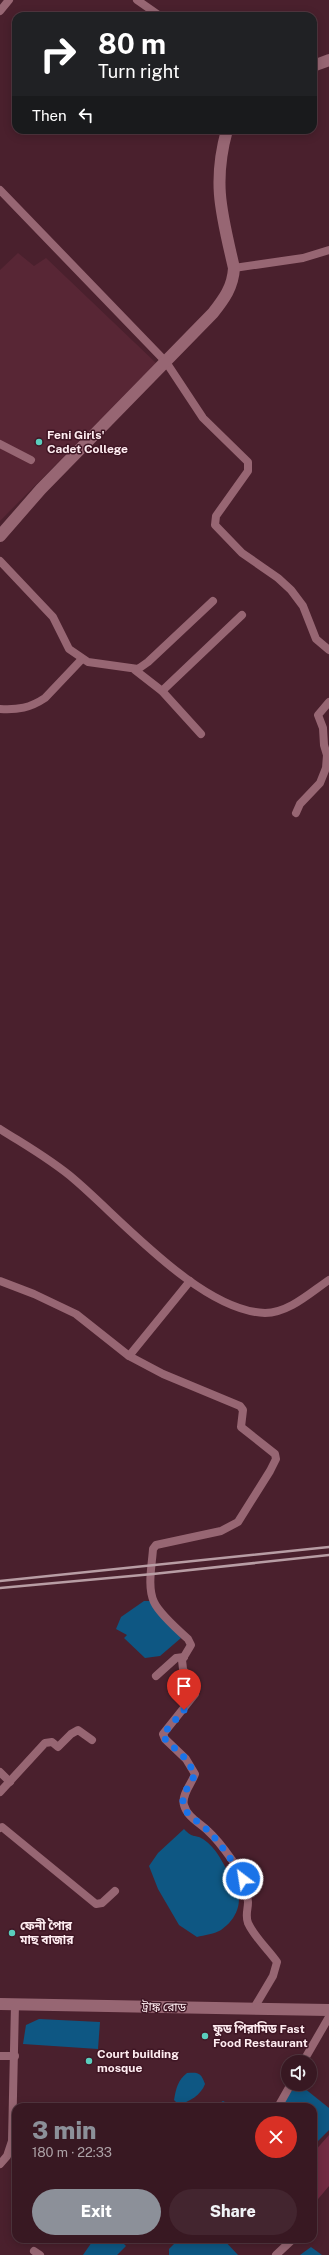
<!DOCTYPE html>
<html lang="en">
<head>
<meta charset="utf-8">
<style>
  body { margin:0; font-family:"Public Sans","Noto Sans Bengali",sans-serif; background:#43252f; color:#f1f3f6; height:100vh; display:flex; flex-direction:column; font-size:15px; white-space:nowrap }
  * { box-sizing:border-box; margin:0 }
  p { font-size:13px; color:#aba0a5 }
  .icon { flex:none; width:22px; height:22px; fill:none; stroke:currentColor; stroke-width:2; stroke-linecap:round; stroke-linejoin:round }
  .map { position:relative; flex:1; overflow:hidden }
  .sheet { position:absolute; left:12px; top:2103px; width:305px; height:140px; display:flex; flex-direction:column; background:#381822; border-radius:12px; box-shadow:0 2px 10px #0003,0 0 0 1px #523740 }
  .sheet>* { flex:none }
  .top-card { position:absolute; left:12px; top:12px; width:305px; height:122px; border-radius:12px; box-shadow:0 2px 10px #0003,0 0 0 1px #523740; background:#202124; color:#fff; overflow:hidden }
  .tools { position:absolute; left:281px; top:2055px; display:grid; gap:8px }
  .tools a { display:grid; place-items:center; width:36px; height:36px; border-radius:50%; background:#381822; box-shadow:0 2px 10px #0003,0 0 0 1px #523740; font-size:20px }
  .pin { position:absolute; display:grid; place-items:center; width:34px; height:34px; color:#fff; margin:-41px -17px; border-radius:50% 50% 50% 0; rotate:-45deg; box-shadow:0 0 4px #0007 }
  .pin .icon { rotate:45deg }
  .me { position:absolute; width:44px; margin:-22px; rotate:329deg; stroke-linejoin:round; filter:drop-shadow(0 0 3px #0008) }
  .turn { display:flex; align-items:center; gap:14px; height:84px; padding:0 20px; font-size:18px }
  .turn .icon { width:52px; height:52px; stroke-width:2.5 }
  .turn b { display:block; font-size:28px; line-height:34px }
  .then { display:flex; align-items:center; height:38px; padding:0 20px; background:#0003; gap:8px; font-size:15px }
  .round { display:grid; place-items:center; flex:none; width:42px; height:42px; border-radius:21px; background:#43252f }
  .summary { display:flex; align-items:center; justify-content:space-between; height:68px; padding:0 20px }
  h1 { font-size:24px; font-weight:800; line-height:30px; color:#8c9099 }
  .action { display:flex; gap:8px; margin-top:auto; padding:8px 20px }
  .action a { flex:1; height:46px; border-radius:24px; background:#8c9099; color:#fff; font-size:16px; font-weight:800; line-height:46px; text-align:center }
  .action a+a { background:#43252f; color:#f1f3f6 }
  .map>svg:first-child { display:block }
  .built { fill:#582635 }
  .green { fill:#712b42 }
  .water { fill:#0e5783 }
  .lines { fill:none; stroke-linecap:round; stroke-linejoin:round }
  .minor { stroke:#976673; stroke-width:8 }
  .secondary { stroke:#976673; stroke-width:12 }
  .rail { stroke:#b89da4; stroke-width:2.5 }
  .route { stroke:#1a73e8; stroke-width:7; stroke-dasharray:0 12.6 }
  .poi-dot { fill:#5acebd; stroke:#3f1624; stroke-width:1.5 }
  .labels { text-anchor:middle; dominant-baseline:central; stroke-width:3; stroke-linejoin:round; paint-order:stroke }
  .poi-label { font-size:12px; font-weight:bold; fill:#feecf0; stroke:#3f1624; text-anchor:start }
  .street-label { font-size:12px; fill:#feecf0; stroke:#3f1624 }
</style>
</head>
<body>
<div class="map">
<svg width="329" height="2255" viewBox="0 0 329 2255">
  <rect width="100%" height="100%" fill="#4a202d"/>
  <path class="built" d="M 18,253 L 34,266 L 46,258 L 156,363 L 0,521 L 0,270 Z"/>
  <path class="green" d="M 329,2135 L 329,2186 L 313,2205 L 313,2153 Z"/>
  <g class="water">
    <path d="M 144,1601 L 151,1601 L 181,1638 L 160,1656 L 145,1658 L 124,1638 L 127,1635 L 116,1629 L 121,1617 Z"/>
    <path d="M 184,1829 C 193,1839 195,1834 203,1839 C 217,1848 223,1864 231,1877 L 226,1880 L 230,1887 L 235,1884 C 244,1901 237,1919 221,1930 C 215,1934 204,1935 197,1937 L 179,1925 L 158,1889 L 149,1866 L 158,1853 Z"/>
    <path d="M 39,2019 L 100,2022 L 98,2049 L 23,2044 L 26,2025 Z"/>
    <path d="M 187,2073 C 199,2072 201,2073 205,2084 C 201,2095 190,2101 179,2105 L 174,2100 C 176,2088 178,2080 187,2073 Z"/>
    <path d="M 297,2084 L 299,2084 L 329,2108 L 329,2130 L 315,2144 L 313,2143 L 313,2107 L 280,2107 Z"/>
    <path d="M 223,2101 L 234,2107 L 213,2107 Z"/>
    <path d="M 94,2239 L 127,2239 L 124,2244 L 126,2246 L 117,2255 L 83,2255 Z"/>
    <path d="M 179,2239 L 223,2239 L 238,2255 L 169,2255 L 169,2249 Z"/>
    <path d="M 311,2247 L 322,2255 L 300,2255 Z"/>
  </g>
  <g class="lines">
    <g class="minor">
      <path d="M 137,0 L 160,16"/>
      <path d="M 0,11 L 9,0"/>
      <path d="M 0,190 L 166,362 L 203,418 L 248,462 L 248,471 L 216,516 L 215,525 L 242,553 L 278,578 L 291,590 L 303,606 L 316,639 L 329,650"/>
      <path d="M 234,268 L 303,258 L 329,250"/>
      <path d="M 0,444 L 31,460"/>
      <path d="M 0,561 L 53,617 L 69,649 L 88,662 L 138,669 L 148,662 L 213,601"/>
      <path d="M 135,670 L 162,691 L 201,734"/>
      <path d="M 162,691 L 242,615"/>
      <path d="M 0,709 C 18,710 30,708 45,698 L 82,659"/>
      <path d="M 296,813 L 300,804 L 320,783 L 326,768 L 327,755 L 324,745 L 323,728 L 318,715 L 329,702"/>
      <path d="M 0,1129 C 25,1145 52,1160 75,1180 C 122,1220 201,1311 265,1313 C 289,1313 311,1292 329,1280"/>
      <path d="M 0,1281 L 34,1294 L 76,1314 L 129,1356 L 163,1374 L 240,1406 L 243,1410 L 241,1427 L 275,1454 L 276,1459 L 270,1471 L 238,1522 L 221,1531 L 156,1545 L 153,1549 C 152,1565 147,1587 154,1602 C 159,1613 179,1631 188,1639 L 191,1645 L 182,1660 L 183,1669 L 195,1694 L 163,1734 L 165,1739 L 186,1759 L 195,1774 C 192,1783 181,1795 184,1805 C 187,1817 200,1823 208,1831 C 217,1839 225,1850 232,1860 C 241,1872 247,1886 248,1902 C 248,1910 245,1915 248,1923 C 255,1938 268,1949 277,1962 L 273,1976 L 254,2008"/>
      <path d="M 129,1356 L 190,1281"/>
      <path d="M 156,1676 L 176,1658 L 184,1657"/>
      <path d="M 0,1772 L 10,1782"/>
      <path d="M 0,1792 L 45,1743 L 52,1742 L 58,1747 L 71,1734 L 78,1730 L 92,1740"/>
      <path d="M 0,1828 L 2,1827 L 96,1904 L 102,1903 L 115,1891"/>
      <path d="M 0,2056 L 15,2056"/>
      <path d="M 303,2062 L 329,2017"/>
      <path d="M 278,2107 L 291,2084"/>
      <path d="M 0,2164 L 7,2156 L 12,2141 L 15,2004"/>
      <path d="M 34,2251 L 40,2255"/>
      <path d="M 276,2255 L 293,2239"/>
    </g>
    <g class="secondary">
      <path d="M 313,66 L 329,60"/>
      <path d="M 0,536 L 41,489 L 213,313 C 224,299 233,287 234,268 C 222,215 212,184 227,130"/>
      <path d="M 0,2004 L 329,2010"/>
    </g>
    <g class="rail">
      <path d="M 0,1581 L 329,1547"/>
      <path d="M 0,1588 L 153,1574 L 329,1555"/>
    </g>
  </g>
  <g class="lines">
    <path class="route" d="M 184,1710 L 163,1734 L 165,1739 L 186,1759 L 195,1774 C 192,1782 182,1793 183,1802 C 184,1813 194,1819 202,1825 C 219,1840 232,1860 243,1879"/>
  </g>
  <g class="poi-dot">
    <circle cx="39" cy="442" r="4"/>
    <circle cx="12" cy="1933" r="4"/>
    <circle cx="205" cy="2036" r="4"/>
    <circle cx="89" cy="2061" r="4"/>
  </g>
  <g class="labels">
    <g class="poi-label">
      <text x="47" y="435">Feni Girls'<tspan x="47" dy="14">Cadet College</tspan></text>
      <text x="20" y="1926">ফেনী পৈার<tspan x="20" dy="14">মাছ বাজার</tspan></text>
      <text x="213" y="2029">ফুড পিরামিড Fast<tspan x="213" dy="14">Food Restaurant</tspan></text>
      <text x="97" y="2054">Court building<tspan x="97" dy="14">mosque</tspan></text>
    </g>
    <g class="street-label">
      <text transform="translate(164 2007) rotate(1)">ট্রাঙ্ক রোড</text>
    </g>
  </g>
</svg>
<div class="tools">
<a><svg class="icon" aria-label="sound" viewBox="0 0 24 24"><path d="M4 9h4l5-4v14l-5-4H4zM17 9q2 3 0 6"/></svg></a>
</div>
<div class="pin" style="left:184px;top:1710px;background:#d93025"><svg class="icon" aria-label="arrive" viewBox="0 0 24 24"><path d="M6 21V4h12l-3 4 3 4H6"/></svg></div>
<svg class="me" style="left:243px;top:1879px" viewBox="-20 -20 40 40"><circle r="17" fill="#1a73e8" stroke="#fff" stroke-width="3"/><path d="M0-11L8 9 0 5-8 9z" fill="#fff"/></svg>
<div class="top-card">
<div class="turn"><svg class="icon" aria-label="right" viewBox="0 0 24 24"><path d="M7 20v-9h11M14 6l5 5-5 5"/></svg><div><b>80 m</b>Turn right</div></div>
<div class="then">Then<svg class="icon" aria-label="left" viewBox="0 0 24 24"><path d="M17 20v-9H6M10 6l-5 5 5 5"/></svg></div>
</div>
<section class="sheet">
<div class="summary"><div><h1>3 min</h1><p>180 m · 22:33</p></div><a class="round" style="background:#d93025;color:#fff"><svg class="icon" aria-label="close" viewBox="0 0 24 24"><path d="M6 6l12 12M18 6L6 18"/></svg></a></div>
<div class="action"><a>Exit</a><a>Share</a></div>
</section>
</div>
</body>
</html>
